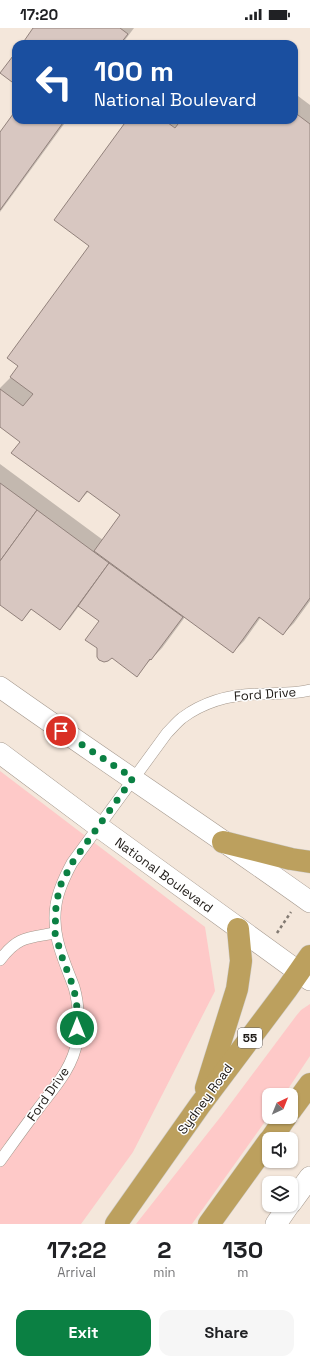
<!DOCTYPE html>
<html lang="en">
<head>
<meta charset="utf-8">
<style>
  body { margin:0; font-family:"Space Grotesk",sans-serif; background:#f6f6f6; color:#202124; height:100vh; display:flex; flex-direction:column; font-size:15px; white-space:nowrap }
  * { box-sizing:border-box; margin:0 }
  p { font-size:13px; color:#757577 }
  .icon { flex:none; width:22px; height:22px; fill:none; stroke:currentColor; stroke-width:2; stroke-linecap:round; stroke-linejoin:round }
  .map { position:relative; height:1196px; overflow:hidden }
  .panel { display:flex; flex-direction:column; background:#fff; flex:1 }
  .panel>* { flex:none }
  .banner { position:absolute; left:12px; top:12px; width:286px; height:84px; border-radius:12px; box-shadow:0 1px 3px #0004; background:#1a4fa0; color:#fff; overflow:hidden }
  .needle { width:26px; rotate:43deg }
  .controls { position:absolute; left:262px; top:1060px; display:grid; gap:8px }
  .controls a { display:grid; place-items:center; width:36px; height:36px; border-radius:8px; background:#fff; box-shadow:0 1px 3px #0004; font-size:20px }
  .pin { position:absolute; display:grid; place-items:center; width:34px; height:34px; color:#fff; margin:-17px; border:2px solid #fff; border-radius:50%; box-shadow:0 1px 4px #0007 }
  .me { position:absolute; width:44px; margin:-22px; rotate:0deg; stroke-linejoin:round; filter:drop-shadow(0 0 3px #0008) }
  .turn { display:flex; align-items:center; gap:14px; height:84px; padding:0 16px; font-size:18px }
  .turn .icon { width:52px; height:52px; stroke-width:2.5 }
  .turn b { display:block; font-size:28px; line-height:34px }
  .eta { display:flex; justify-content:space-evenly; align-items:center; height:68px; text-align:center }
  .eta b { font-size:24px; font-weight:700; line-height:28px }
  .button { display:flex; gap:8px; margin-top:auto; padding:8px 16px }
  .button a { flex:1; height:46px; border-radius:12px; background:#0b8043; color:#fff; font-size:16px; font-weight:700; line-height:46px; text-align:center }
  .button a+a { background:#f6f6f6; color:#202124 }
  .status { display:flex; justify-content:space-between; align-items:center; height:28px; padding:0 20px; background:#fff; direction:ltr }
  .status svg { height:11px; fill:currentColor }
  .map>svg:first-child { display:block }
  .green { fill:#fec9c8 }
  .shadow { fill:#0003 }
  .building { fill:#d8c7c1; stroke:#92827c }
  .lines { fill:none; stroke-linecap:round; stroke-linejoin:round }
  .service-casing { stroke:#a5998e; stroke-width:12 }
  .minor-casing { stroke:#a5998e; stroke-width:22 }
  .trunk-casing { stroke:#cecdcc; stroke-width:23 }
  .path { stroke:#827a72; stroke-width:2.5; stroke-dasharray:3 3; stroke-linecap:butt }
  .service { stroke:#fff; stroke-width:11 }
  .minor { stroke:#fff; stroke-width:21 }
  .trunk { stroke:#bca05e; stroke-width:22 }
  .route { stroke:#0b8043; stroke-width:7; stroke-dasharray:0 12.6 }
  .labels { text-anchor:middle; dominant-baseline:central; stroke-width:3; stroke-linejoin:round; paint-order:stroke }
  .shield { fill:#fff; stroke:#625f5c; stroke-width:1 }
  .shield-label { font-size:12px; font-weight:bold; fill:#1e1a16 }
  .street-label { font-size:13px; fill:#1e1a16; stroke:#fff }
</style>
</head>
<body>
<div class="status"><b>17:20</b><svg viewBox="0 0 49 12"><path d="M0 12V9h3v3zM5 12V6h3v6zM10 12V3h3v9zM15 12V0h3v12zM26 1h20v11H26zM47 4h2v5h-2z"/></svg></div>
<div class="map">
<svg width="310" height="1196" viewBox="0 0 310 1196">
  <rect width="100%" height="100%" fill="#f4e7db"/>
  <g class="green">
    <path d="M 0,743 L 205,899 L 215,963 L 133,1124 L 81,1196 L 0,1196 Z"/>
    <path d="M 310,976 L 310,1028 L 284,1067 L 269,1067 L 269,1088 L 192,1196 L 136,1196 L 222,1087 L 296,988 L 301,982 Z"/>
  </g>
  <g class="shadow">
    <path d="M 34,0 L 134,0 L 122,16 L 23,16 Z"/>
    <path d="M 294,65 L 310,77 L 310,573 L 294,595 L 283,606 L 261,589 L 244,613 L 233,624 L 185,589 L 162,620 L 136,647 L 100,593 L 79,578 L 70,590 L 60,601 L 32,581 L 22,592 L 0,576 L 0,436 L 103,512 L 122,487 L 89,463 L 79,473 L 21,413 L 0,398 L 0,360 L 10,350 L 11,350 L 20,338 L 91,217 L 128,92 L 294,92 Z"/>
    <path d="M 16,83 L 16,92 L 67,92 L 0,184 L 0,105 Z"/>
  </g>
  <g class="building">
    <path d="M 33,0 L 120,0 L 128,6 L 120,16 L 22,16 Z"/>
    <path d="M 16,24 L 16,57 L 0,45 Z"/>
    <path d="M 16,82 L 16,92 L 65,92 L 0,182 L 0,104 Z"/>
    <path d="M 294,84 L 310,96 L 310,570 L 283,607 L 259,589 L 233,625 L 94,523 L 120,487 L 87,463 L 79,474 L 11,425 L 20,414 L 0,399 L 0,361 L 23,378 L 33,366 L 10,349 L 18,338 L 7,330 L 89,218 L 54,192 L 127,92 L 164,92 L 175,100 L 181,92 L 294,92 Z"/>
    <path d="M 0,455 L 37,482 L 0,533 Z"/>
    <path d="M 37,482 L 109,535 L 60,602 L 31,581 L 22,593 L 0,577 L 0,533 Z"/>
    <path d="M 109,535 L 183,589 L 151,632 L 150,631 L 137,649 L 112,630 L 108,633 L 104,634 L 99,632 L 97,629 L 97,620 L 85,612 L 99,593 L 78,578 Z"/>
  </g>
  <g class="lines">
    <defs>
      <g id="service">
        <path d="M 0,932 C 18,908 28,910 55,905"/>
        <path d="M 0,1133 C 13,1115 25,1098 38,1081 C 53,1061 73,1040 77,1013 C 79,996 79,976 74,959 C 64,932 51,907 56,877 C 58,862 65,848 72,835 L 167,705 C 172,700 177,694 182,690 C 205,673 233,666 261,666 C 277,665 294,666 310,662"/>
      </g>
      <g id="minor">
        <path d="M 0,659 C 103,732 208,801 310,874"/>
        <path d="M 0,725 L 99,799 L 310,952"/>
        <path d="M 291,1175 L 310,1149"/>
        <path d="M 276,1196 L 289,1177"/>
      </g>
      <g id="trunk">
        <path d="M 223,814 L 291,831 L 310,834"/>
        <path d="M 206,1060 L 237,961 L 241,933 L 238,901"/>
        <path d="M 291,1082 L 310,1056"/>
        <path d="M 271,1111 L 286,1089"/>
        <path d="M 116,1196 L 200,1077 L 287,961 L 310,928"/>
        <path d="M 209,1196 L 269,1113"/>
      </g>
    </defs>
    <use href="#service" class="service-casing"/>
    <use href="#minor" class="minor-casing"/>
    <use href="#trunk" class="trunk-casing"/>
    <path class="path" d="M 277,905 L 291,884"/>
    <use href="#service" class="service"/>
    <use href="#minor" class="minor"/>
    <use href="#trunk" class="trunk"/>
  </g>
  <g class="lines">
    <path class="route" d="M 61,703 L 133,750 L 72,835 L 60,858 L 56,877 L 55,905 L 62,929 L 74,961 L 78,986 L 77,1000"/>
  </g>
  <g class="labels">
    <rect class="shield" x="238" y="1000" width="24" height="20" rx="3"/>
    <g class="shield-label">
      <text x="250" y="1010">55</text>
    </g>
    <g class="street-label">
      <text transform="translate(265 666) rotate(-4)">Ford Drive</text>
      <text transform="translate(164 847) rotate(36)">National Boulevard</text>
      <text transform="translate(48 1066) rotate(-55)">Ford Drive</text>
      <text transform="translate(205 1071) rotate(-54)">Sydney Road</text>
    </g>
  </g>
</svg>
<div class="controls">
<a><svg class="needle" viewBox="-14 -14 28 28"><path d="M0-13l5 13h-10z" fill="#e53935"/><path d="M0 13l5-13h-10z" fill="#757577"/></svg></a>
<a><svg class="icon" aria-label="sound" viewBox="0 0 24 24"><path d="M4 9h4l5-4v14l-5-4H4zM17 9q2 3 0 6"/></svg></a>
<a><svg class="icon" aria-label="layers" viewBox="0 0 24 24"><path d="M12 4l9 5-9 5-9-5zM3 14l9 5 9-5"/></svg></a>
</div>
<div class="pin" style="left:61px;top:703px;background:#d93025"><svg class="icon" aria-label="arrive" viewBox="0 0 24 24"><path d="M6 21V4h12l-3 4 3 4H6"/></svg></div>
<svg class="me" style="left:77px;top:1000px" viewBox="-20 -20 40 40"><circle r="17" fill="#0b8043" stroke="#fff" stroke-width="3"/><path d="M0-11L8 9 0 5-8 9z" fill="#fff"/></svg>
<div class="banner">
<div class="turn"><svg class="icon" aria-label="left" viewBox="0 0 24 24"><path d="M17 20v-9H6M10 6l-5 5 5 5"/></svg><div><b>100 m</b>National Boulevard</div></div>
</div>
</div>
<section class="panel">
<div class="eta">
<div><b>17:22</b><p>Arrival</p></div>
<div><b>2</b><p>min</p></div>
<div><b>130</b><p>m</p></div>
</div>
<div class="button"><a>Exit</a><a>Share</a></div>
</section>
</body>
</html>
